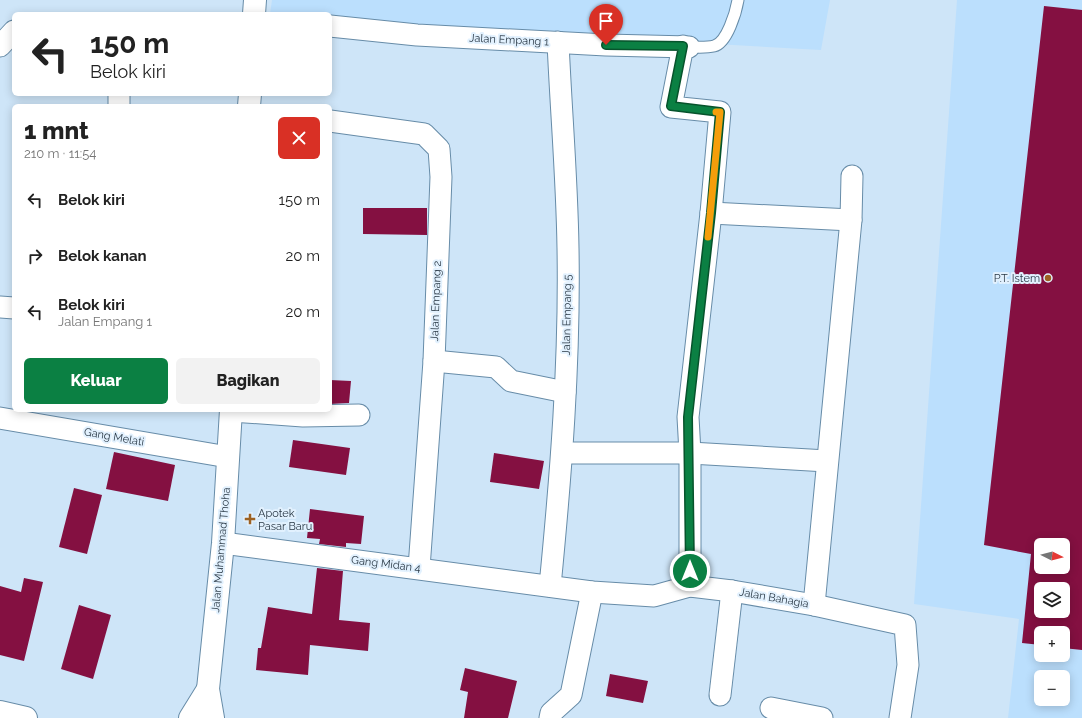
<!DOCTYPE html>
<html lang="id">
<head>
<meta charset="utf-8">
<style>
  body { margin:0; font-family:Raleway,sans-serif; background:#f2f2f2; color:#222; height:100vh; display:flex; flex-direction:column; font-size:15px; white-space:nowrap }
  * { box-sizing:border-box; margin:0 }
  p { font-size:13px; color:#767676 }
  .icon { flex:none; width:22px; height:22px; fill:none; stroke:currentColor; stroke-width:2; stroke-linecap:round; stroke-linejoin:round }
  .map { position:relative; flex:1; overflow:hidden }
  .details { position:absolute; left:12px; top:104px; width:320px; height:308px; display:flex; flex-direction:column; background:#fff; border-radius:6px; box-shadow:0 2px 10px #0003 }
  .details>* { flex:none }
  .top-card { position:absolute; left:12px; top:12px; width:320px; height:84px; border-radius:6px; box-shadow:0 2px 10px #0003; background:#fff; color:#222; overflow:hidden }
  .needle { width:26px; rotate:96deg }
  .fabs { position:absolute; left:1034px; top:538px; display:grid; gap:8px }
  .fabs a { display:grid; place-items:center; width:36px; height:36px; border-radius:6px; background:#fff; box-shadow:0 2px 10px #0003; font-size:20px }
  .pin { position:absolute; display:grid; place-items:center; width:34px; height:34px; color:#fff; margin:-41px -17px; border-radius:50% 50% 50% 0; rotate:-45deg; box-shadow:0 0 4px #0007 }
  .pin .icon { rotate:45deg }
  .me { position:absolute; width:44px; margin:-22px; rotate:0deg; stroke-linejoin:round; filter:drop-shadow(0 0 3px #0008) }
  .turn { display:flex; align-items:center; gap:14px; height:84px; padding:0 12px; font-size:18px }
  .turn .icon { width:52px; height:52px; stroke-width:2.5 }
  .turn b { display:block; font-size:28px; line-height:34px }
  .round { display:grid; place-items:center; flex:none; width:42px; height:42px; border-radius:6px; background:#f2f2f2 }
  .summary { display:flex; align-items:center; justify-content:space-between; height:68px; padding:0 12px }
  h1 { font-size:24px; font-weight:800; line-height:30px }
  .primary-button { display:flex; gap:8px; margin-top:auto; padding:8px 12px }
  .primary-button a { flex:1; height:46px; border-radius:6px; background:#0b8043; color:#fff; font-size:16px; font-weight:800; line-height:46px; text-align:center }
  .primary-button a+a { background:#f2f2f2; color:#222 }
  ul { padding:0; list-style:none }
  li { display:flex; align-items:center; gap:12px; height:56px; padding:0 12px }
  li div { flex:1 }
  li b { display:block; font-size:15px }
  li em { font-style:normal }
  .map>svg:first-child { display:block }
  .built { fill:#bbdffd; fill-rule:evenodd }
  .building { fill:#841041; fill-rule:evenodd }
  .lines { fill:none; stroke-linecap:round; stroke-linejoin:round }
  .lane-casing { stroke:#678ca8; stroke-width:13 }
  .street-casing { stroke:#678ca8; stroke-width:23 }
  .primary-casing { stroke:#678ca8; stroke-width:24 }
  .highway-casing { stroke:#678ca8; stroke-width:24 }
  .lane { stroke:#fff; stroke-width:11 }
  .street { stroke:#fff; stroke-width:21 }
  .primary { stroke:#fff; stroke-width:22 }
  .highway { stroke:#fff; stroke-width:22 }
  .route-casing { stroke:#07532c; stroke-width:10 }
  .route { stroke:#0b8043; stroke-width:7 }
  .slow { stroke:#f59e0b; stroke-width:7 }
  .poi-dot { fill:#9c6122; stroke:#e2f1fe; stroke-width:1.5 }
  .labels { text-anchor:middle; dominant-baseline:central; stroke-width:4; stroke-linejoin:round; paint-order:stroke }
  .street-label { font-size:11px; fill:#293845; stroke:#e2f1fe }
  .poi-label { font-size:11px; fill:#293845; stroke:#e2f1fe; text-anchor:end }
</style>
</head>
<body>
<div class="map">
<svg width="1082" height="718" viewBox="0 0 1082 718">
  <rect width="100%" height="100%" fill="#cee5f8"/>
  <g class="built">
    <path d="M 272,0 L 830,0 L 821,50 L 330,22 L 330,14 L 270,14 Z"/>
    <path d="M 957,0 L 1082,0 L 1082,718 L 1008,718 L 1019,619 L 914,604 ZM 1041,545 L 1063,545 L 1063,567 L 1041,567 ZM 1041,589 L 1063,589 L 1063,611 L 1041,611 ZM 1041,633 L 1063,633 L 1063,655 L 1041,655 ZM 1041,677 L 1063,677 L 1063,699 L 1041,699 Z"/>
  </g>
  <g class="building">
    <path d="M 1044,6 L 1082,10 L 1082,650 L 1063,648 L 1063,633 L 1041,633 L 1041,645 L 1022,643 L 1031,554 L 984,545 ZM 1041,545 L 1063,545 L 1063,567 L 1041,567 ZM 1041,589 L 1063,589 L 1063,611 L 1041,611 Z"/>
    <path d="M 363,208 L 427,208 L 427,235 L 363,234 Z"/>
    <path d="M 330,380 L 351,381 L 349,403 L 330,404 Z"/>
    <path d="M 293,440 L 350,448 L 346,475 L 289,467 Z"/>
    <path d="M 114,452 L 175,465 L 168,501 L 106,489 Z"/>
    <path d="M 494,453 L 544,461 L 539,489 L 490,482 Z"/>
    <path d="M 74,488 L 102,495 L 87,554 L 59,547 Z"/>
    <path d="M 310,509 L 364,516 L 361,544 L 346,543 L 346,547 L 319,544 L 320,539 L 307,538 Z"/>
    <path d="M 317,568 L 343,571 L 339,620 L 370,623 L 368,651 L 310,645 L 308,675 L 256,670 L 258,648 L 261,648 L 268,607 L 312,614 Z"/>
    <path d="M 24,578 L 43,582 L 24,661 L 0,655 L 0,586 L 21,592 Z"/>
    <path d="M 79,605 L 111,615 L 93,679 L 61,669 Z"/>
    <path d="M 465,668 L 517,681 L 508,718 L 464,718 L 468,692 L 460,690 Z"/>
    <path d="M 610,674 L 648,681 L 643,703 L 606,696 Z"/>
  </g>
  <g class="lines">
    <defs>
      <path id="lane" d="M 689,47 C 696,47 706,48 714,46 C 727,43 736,12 738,0"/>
      <g id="street">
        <path d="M 330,26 L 417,35 L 606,45 L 689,47"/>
        <path d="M 0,46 L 14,31"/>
        <path d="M 683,46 L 671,107 L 720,112 L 711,213 L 688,417 L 690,453 L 690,586"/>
        <path d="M 119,106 L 119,94"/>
        <path d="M 330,121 L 424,134 L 439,149 L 441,177 L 434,361 L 419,568"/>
        <path d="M 711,213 L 851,220"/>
        <path d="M 0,307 L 14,308"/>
        <path d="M 434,361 L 496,367 L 511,381 L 565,392"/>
        <path d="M 231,411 L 303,416 L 359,415"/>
        <path d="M 0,418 L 228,457"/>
        <path d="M 562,453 L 690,453 L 827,461"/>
        <path d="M 223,543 L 592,592 L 654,596 L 690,586 L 732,591 L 814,605 L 905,625 L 908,665 L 900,718"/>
        <path d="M 550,586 C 561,474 570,361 568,248 C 567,179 561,111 558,42"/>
        <path d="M 814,605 L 851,220 L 852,176"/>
        <path d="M 720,695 L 732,591"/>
        <path d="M 771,708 L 822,718"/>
        <path d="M 550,718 L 551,713 L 571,695 L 592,592"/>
      </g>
      <g id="primary">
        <path d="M 254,14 L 255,0"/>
        <path d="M 249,106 L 250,94"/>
        <path d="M 190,718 L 208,689"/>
        <path d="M 213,718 L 208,689 L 223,543 L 231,410"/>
      </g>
      <path id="highway" d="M 0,712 L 26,718"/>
    </defs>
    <use href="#lane" class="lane-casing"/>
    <use href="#street" class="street-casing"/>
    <use href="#primary" class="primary-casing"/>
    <use href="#highway" class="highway-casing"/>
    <use href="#lane" class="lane"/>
    <use href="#street" class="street"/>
    <use href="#primary" class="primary"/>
    <use href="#highway" class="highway"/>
  </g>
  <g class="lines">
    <defs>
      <path id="route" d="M 606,45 L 683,46 L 671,106 L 720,112 L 711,213 L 688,417 L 690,571"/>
    </defs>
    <use href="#route" class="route-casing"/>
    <use href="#route" class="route"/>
    <path class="slow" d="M 708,237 L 720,112 L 716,112"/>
  </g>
  <g class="poi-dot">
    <circle cx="1048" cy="278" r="4"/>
    <path d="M248 513h4v4h4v4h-4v4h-4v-4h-4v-4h4z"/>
  </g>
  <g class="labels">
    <g class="street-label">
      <text transform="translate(509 40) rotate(3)">Jalan Empang 1</text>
      <text transform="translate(436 301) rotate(-88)">Jalan Empang 2</text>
      <text transform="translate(567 315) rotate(-89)">Jalan Empang 5</text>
      <text transform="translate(114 437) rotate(10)">Gang Melati</text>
      <text transform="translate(221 550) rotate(-85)">Jalan Muhammad Thoha</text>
      <text transform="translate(386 564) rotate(7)">Gang Midan 4</text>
      <text transform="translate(774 598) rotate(10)">Jalan Bahagia</text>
    </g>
    <g class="poi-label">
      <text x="1040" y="278">P.T. Istem</text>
      <text x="258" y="513" text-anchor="start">Apotek<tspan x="258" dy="13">Pasar Baru</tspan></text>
    </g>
  </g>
</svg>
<div class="fabs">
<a><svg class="needle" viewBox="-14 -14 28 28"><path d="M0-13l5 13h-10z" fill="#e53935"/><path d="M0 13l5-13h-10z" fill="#767676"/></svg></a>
<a><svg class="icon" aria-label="layers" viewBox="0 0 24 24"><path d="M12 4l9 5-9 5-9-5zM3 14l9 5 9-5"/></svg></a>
<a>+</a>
<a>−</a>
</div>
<div class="pin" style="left:606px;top:45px;background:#d93025"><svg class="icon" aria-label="arrive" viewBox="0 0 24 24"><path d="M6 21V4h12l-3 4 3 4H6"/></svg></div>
<svg class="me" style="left:690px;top:571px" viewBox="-20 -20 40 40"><circle r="17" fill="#0b8043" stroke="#fff" stroke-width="3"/><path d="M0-11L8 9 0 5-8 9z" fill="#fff"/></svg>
<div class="top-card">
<div class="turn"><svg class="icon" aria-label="left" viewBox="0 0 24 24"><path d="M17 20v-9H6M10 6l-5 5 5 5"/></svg><div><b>150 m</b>Belok kiri</div></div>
</div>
<section class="details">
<div class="summary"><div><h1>1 mnt</h1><p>210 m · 11:54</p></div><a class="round" style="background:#d93025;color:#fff"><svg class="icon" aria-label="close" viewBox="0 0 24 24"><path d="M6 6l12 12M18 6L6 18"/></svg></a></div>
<ul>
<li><svg class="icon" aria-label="left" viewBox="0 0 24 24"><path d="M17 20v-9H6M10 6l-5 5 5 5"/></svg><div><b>Belok kiri</b></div><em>150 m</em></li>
<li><svg class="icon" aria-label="right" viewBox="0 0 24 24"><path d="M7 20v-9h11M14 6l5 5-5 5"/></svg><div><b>Belok kanan</b></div><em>20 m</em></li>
<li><svg class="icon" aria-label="left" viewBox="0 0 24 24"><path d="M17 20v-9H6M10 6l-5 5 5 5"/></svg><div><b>Belok kiri</b><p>Jalan Empang 1</p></div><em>20 m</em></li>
</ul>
<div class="primary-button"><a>Keluar</a><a>Bagikan</a></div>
</section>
</div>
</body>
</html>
